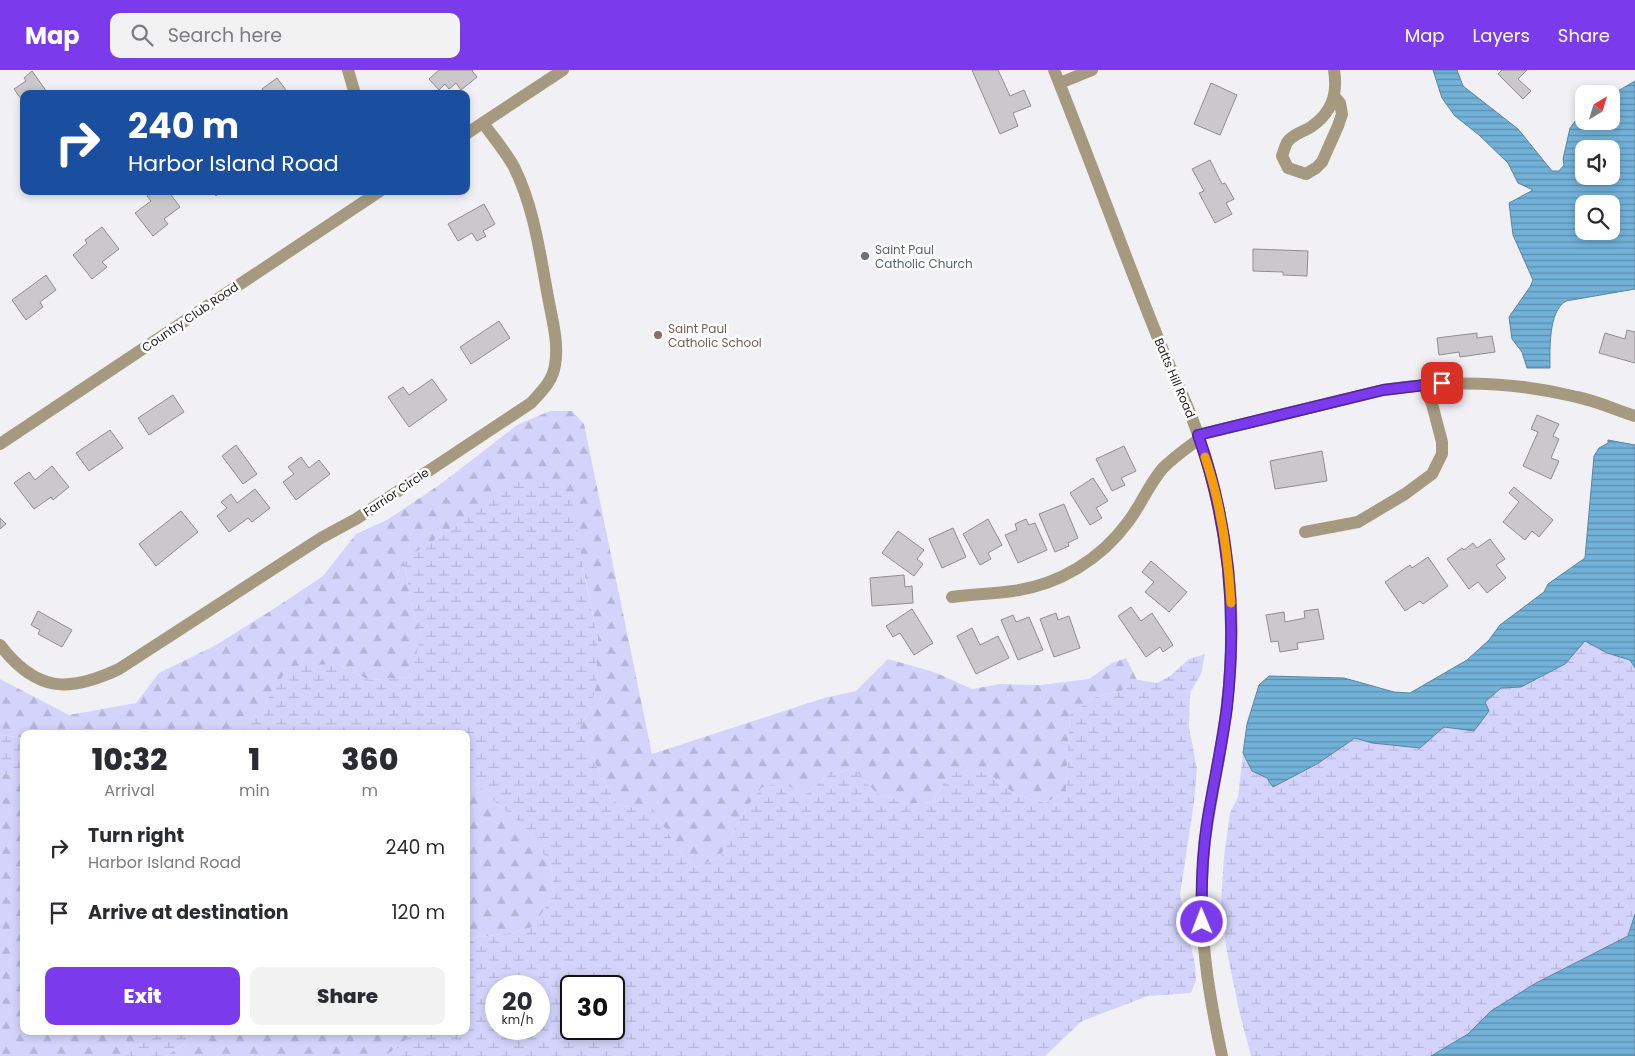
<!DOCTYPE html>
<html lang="en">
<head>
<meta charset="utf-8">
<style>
  body { margin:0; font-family:Poppins,sans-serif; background:#f2f2f3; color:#2b2b33; height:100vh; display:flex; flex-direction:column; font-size:19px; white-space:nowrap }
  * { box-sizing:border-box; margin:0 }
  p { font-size:16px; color:#7c7c81 }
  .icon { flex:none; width:28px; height:28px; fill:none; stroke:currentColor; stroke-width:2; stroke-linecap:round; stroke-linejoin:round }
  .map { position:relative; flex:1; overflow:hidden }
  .panel { position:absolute; left:20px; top:660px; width:450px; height:305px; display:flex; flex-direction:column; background:#fff; border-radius:10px; box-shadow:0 2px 8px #0003 }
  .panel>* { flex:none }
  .top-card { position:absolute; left:20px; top:20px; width:450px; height:105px; border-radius:10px; box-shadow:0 2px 8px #0003; background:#1a4fa0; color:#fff; overflow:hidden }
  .needle { width:32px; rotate:38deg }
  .controls { position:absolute; left:1575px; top:15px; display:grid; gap:10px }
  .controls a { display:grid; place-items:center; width:45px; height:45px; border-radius:10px; background:#fff; box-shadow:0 2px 8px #0003; font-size:25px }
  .speed { position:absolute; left:485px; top:905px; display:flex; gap:10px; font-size:25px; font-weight:700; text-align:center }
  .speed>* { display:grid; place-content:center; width:65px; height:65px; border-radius:50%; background:#fff; box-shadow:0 2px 8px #0003; line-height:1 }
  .speed small { font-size:12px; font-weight:400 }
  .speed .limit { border:2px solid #111; border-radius:8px; background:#fff; color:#111 }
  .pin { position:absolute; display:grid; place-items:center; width:42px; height:42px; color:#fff; margin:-21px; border-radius:10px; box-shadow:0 2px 8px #0006 }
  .me { position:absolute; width:55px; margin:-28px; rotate:359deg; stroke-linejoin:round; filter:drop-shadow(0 0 4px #0008) }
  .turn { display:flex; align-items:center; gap:18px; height:105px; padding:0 25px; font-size:22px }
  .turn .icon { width:65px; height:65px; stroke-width:2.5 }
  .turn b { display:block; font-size:35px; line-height:42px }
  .eta { display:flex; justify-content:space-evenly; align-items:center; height:85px; text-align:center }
  .eta b { font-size:30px; font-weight:800; line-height:35px }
  .cta { display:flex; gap:10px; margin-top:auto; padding:10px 25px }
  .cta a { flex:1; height:58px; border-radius:10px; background:#7c3aed; color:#fff; font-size:20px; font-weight:800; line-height:58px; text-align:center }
  .cta a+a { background:#f2f2f3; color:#2b2b33 }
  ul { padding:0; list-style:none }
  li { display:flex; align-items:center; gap:15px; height:65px; padding:0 25px }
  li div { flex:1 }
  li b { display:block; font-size:19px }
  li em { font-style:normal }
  header { display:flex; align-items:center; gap:30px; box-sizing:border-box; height:70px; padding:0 25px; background:#7c3aed; color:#fff }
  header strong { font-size:24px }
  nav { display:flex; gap:28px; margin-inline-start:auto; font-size:18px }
  .search { width:350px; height:45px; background:#f2f2f3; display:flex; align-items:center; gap:12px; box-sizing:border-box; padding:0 18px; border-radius:10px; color:#7c7c81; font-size:19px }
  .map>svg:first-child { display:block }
  .forest { fill:url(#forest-firs) }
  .wetland { fill:url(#wetland-marsh); fill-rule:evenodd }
  .water { fill:url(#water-rules); stroke:#5985a0; fill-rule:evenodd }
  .building { fill:#cbc8cb; stroke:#908d90 }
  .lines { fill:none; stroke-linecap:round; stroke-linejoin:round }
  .minor { stroke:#a59a80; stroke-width:12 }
  .route-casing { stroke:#51269a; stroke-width:12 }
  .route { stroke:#7c3aed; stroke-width:9 }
  .slow { stroke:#f59e0b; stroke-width:9 }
  .worship-dot { fill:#6b7280; stroke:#fff; stroke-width:2 }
  .education-dot { fill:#8d6e63; stroke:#fff; stroke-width:2 }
  .labels { text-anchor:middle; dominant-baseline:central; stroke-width:5; stroke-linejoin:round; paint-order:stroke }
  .worship-label { font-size:12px; fill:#5b616d; stroke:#fff; text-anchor:start }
  .street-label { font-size:12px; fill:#1e1e1f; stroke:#fff }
  .education-label { font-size:12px; fill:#785e54; stroke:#fff; text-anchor:start }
</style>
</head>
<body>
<header>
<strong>Map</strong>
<div class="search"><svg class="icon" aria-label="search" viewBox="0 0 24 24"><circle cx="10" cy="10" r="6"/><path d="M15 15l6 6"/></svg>Search here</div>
<nav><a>Map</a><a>Layers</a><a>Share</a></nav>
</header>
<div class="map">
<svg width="1635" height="986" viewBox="0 0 1635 986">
  <defs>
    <pattern id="forest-firs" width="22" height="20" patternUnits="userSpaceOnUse" patternTransform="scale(1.25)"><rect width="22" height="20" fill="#d4d3fc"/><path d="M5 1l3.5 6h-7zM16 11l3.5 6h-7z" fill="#b6b5d8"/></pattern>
    <pattern id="wetland-marsh" width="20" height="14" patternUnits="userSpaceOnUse" patternTransform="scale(1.25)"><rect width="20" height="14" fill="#d4d3fc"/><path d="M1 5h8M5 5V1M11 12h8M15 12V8" fill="none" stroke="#b6b5d8"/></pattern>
    <pattern id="water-rules" width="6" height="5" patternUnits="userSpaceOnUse" patternTransform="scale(1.25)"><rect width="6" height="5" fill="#72b1d8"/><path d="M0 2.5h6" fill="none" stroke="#5d8faf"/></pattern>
  </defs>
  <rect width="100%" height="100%" fill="#f1f1f5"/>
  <g class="forest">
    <path d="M 550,341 L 572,341 L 584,354 L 652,684 L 824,628 L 856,621 L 888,589 L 934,602 L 972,619 L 1001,614 L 1041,615 L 1089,609 L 1112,593 L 1126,588 L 1137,610 L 1121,621 L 1096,627 L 1070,644 L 1066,722 L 1045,733 L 1016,725 L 990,705 L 943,714 L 933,732 L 909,734 L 876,723 L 853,698 L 829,705 L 802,727 L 746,738 L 720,787 L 696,797 L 683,785 L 653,741 L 617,735 L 595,693 L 579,658 L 590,641 L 598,569 L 579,477 L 454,457 L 404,490 L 412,537 L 421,565 L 412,607 L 369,610 L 338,594 L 268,629 L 241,664 L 24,664 L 24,668 L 0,665 L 0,609 L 69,645 L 136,633 L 159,603 L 216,575 L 275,538 L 323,506 L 356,464 L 387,450 L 442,413 L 517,355 Z"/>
    <path d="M 0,703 L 24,707 L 24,961 L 167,961 L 118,986 L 0,986 Z"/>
    <path d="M 466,706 L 528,761 L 551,795 L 554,824 L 533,857 L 511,863 L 471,868 L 466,871 Z"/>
    <path d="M 210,961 L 415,961 L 403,973 L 385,986 L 166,986 L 190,970 Z"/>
  </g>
  <g class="wetland">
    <path d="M 518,409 L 557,413 L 573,435 L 585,508 L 598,569 L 596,616 L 590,641 L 579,658 L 595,693 L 617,735 L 653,741 L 683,785 L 696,797 L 720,787 L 746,738 L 762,717 C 786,712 785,711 802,727 L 829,705 L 853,698 L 876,723 L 909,734 L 933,732 L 943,714 L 962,697 L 990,705 L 1016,725 L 1045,733 L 1066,722 L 1070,644 L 1096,627 L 1121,621 L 1137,610 L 1157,613 L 1170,606 L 1189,589 L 1205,584 L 1201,604 L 1190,623 L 1189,657 L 1197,699 L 1194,732 L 1180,825 L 1195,895 L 1196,910 L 1191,923 L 1148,926 L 1082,951 L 1045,986 L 385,986 L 403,973 L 415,961 L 466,961 L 466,871 L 471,868 L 511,863 L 533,857 L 554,824 L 551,795 L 528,761 L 466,706 L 466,664 L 241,663 L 268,629 L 289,596 L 338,594 L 369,610 L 411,607 L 421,565 L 412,537 L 404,490 L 454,457 ZM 496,916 L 539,916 L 539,959 L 496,959 ZM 571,916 L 614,916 L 614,959 L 571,959 Z"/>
    <path d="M 1585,571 L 1607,583 L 1630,590 L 1635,598 L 1635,844 L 1628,866 L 1536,913 L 1491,941 L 1468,964 L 1431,986 L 1251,986 L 1239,940 L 1227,882 L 1221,835 L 1224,786 L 1230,743 L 1238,727 L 1243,683 L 1252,701 L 1267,708 L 1317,694 L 1355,668 L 1372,673 L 1420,678 L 1444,657 L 1474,661 L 1485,632 L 1501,618 L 1521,617 L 1565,594 Z"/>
    <path d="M 0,665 L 24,668 L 24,707 L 0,703 Z"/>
    <path d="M 167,961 L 210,961 L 190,970 L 166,986 L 118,986 Z"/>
  </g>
  <g class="water">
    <path d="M 1433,0 L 1457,0 L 1463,16 L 1518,59 L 1552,101 L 1559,101 L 1564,95 L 1563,89 L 1570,58 L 1582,42 L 1584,41 L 1584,51 L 1611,51 L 1611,25 L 1635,11 L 1635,219 L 1566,231 C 1548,241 1550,281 1550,298 L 1527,298 L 1522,282 L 1512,269 L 1509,247 L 1530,217 L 1533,210 L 1513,165 L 1509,133 L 1533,120 L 1518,113 L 1508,93 L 1479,65 L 1455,46 L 1442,28 ZM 1584,79 L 1611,79 L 1611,106 L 1584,106 ZM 1584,134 L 1611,134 L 1611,161 L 1584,161 Z"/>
    <path d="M 1608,370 L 1635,375 L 1635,598 L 1630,590 L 1607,583 L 1585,571 L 1565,594 L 1521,617 L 1501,618 L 1485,632 L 1489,641 L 1474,661 L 1444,657 L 1420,678 L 1372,673 L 1355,668 L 1317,694 L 1273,717 L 1267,708 L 1252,701 L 1243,683 L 1247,654 L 1259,615 L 1269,606 L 1344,608 L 1394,622 L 1410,623 L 1467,590 L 1489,570 L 1500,555 L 1544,522 L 1548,514 L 1585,488 L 1594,386 L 1599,378 L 1608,373 Z"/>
    <path d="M 1635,844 L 1635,986 L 1431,986 L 1468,964 L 1491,941 L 1536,913 L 1628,866 Z"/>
  </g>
  <g class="building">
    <path d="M 439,0 L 473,0 L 472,1 L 477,7 L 461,20 L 456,13 L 449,19 L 445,14 L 439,20 L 429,9 Z"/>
    <path d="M 972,0 L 998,0 L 1010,26 L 1024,20 L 1031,36 L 1013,43 L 1018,56 L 1000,64 Z"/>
    <path d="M 1502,0 L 1527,0 L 1518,9 L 1531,21 L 1523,29 L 1498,4 Z"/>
    <path d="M 32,1 L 47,22 L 45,24 L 24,24 L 24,33 L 14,19 L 26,11 L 24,8 Z"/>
    <path d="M 277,8 L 289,24 L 266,24 L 262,19 Z"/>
    <path d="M 1211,13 L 1237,25 L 1220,65 L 1194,54 Z"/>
    <path d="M 1210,90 L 1222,114 L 1225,113 L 1234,129 L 1226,133 L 1232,144 L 1215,153 L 1199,123 L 1204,121 L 1192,99 Z"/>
    <path d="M 154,121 L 168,121 L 180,137 L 164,149 L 168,154 L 153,166 L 135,143 L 151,131 L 147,126 Z"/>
    <path d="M 212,121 L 222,121 L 216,126 Z"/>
    <path d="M 484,134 L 495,154 L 483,161 L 486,166 L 477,171 L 472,163 L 458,171 L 448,154 Z"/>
    <path d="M 102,157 L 119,179 L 102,192 L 107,197 L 92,209 L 73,185 L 87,173 L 85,170 Z"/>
    <path d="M 1253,179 L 1308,181 L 1307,206 L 1283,205 L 1283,202 L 1253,201 Z"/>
    <path d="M 46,205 L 56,220 L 40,232 L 43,237 L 26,250 L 12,230 Z"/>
    <path d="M 499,251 L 510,268 L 471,294 L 460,277 Z"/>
    <path d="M 1627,260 L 1635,262 L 1635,293 L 1599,283 L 1605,263 L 1625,269 Z"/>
    <path d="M 1477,263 L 1477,268 L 1492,266 L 1495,282 L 1460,287 L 1459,282 L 1439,285 L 1437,268 Z"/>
    <path d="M 432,309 L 447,330 L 409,357 L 388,327 L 403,317 L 409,325 Z"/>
    <path d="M 173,325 L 184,342 L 149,365 L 138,348 Z"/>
    <path d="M 1537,345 L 1559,354 L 1553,366 L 1559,369 L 1551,388 L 1559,391 L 1551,409 L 1523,396 L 1538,362 L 1531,359 Z"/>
    <path d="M 110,360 L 123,378 L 89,401 L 76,383 Z"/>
    <path d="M 236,375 L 257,404 L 243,414 L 222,386 Z"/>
    <path d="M 1124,376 L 1136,401 L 1121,408 L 1125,415 L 1112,421 L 1096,389 Z"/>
    <path d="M 1322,381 L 1327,411 L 1275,419 L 1270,391 Z"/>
    <path d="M 301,387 L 309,398 L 319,390 L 330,404 L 296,430 L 283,412 L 294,404 L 288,397 Z"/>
    <path d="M 52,396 L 69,417 L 53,430 L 51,427 L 34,439 L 14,413 L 29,402 L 35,410 Z"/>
    <path d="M 1093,408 L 1108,431 L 1096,438 L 1102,448 L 1090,455 L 1070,423 Z"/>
    <path d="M 1514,417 L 1553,450 L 1539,467 L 1532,461 L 1525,470 L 1503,452 L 1519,432 L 1509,423 Z"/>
    <path d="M 255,419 L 270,438 L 252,452 L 248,448 L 229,462 L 217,446 L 227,438 L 221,432 L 231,424 L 237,433 Z"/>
    <path d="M 1064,434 L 1078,468 L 1068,473 L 1069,476 L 1055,482 L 1039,444 Z"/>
    <path d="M 181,441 L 198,462 L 156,496 L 139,474 Z"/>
    <path d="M 0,448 L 6,454 L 0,459 Z"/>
    <path d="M 988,449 L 1002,475 L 988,483 L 991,489 L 980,495 L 963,464 Z"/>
    <path d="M 1026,449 L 1029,455 L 1035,453 L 1047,480 L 1018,493 L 1005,465 L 1017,460 L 1015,454 Z"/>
    <path d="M 953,458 L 966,487 L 942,498 L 929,469 Z"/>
    <path d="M 898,461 L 924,480 L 917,489 L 923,494 L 914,506 L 882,483 Z"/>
    <path d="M 1490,469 L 1505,489 L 1496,495 L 1506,508 L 1487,523 L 1478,512 L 1469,519 L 1447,489 L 1462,478 L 1464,480 L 1473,473 L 1477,478 Z"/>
    <path d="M 1428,487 L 1448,516 L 1423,534 L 1420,531 L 1405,541 L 1385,512 L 1410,495 L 1412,498 Z"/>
    <path d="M 1151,491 L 1187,522 L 1169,542 L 1145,522 L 1154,512 L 1142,502 Z"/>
    <path d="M 904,505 L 905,517 L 912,516 L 913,533 L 872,536 L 870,508 Z"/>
    <path d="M 1131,537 L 1141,551 L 1152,543 L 1173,575 L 1163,582 L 1160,577 L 1146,587 L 1118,546 Z"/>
    <path d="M 912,539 L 933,573 L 914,585 L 900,563 L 893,567 L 886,556 Z"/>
    <path d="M 1318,539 L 1324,569 L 1297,573 L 1298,579 L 1280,582 L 1278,571 L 1271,572 L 1266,545 L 1284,542 L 1285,552 L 1305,548 L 1304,541 Z"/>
    <path d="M 38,541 L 72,560 L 62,577 L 38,564 L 40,560 L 31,555 Z"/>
    <path d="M 1056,543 L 1058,550 L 1069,546 L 1080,578 L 1054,587 L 1040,549 Z"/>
    <path d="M 1013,545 L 1016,552 L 1029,547 L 1043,580 L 1018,590 L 1001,550 Z"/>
    <path d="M 972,558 L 980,575 L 998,566 L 1009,588 L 976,604 L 957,566 Z"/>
  </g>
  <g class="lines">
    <g class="minor">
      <path d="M 348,0 L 355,24"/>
      <path d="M 1054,0 C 1089,87 1121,176 1156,263 C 1167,292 1181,320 1192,348 C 1213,402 1225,460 1230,518 C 1234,571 1230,624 1221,676 C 1215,715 1205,753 1203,793 C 1198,858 1208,922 1222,986"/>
      <path d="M 1334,0 C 1338,24 1332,43 1311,57 C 1303,62 1295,63 1288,71 C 1285,75 1284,81 1282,86 L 1288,98 L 1306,104 L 1316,98 L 1322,92 L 1338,56 L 1342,44 L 1340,33 L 1335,27"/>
      <path d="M 1060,13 L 1092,0"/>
      <path d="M 466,64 L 563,0"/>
      <path d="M 1198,365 L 1383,320 C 1447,310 1513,311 1577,327 C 1597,331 1616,340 1635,346"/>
      <path d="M 0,374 L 380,121"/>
      <path d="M 1305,462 L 1358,452 L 1405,424 L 1432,404 L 1442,384 L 1442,372 L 1432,334 L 1423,315"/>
      <path d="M 952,527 C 973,524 993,524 1013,521 C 1059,515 1101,489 1128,452 C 1141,435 1149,414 1163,398 C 1174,387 1187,378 1199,369"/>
      <path d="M 0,575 C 36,622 68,623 119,599 L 321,468 L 356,449 L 531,333 C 541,322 553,311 555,295 C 559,273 552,249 548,227 C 540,184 534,137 514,97 C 506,82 493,67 483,53"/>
    </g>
  </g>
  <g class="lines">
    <defs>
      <path id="route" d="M 1202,852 C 1201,819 1202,786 1207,753 C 1213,715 1222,676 1227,637 C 1237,545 1229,452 1198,365 L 1383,320 L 1442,313"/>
    </defs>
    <use href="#route" class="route-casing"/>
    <use href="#route" class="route"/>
    <path class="slow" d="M 1205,387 C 1221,433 1228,484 1231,533"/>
  </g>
  <circle class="worship-dot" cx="865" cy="186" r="5"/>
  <circle class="education-dot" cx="658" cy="265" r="5"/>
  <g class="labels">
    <g class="worship-label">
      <text x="875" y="179">Saint Paul<tspan x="875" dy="14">Catholic Church</tspan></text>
    </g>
    <g class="street-label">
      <text transform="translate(190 247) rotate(-34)">Country Club Road</text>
      <text transform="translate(1175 308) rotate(67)">Batts Hill Road</text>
      <text transform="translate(396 422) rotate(-34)">Farrior Circle</text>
    </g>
    <g class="education-label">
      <text x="668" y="258">Saint Paul<tspan x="668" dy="14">Catholic School</tspan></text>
    </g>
  </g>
</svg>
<div class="controls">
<a><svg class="needle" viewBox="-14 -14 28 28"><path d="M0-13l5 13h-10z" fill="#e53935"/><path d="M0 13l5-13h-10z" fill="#7c7c81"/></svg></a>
<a><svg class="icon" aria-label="sound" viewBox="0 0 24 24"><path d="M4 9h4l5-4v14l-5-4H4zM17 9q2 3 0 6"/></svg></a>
<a><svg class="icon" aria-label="search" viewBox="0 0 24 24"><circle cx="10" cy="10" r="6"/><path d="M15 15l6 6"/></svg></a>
</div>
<div class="speed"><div>20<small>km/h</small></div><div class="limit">30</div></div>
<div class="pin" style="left:1442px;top:313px;background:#d93025"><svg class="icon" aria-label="arrive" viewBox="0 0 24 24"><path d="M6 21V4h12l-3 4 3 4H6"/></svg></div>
<svg class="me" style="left:1202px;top:852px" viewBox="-20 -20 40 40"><circle r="17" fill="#7c3aed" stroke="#fff" stroke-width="3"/><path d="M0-11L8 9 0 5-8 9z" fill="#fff"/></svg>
<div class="top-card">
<div class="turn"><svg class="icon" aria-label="right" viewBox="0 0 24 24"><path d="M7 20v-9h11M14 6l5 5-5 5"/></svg><div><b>240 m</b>Harbor Island Road</div></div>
</div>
<section class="panel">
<div class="eta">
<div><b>10:32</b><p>Arrival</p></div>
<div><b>1</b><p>min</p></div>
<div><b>360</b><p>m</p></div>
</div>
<ul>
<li><svg class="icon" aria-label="right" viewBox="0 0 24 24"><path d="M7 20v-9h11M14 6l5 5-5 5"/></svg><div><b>Turn right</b><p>Harbor Island Road</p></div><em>240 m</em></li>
<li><svg class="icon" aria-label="arrive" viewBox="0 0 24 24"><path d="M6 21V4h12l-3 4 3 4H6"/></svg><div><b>Arrive at destination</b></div><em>120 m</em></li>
</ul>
<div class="cta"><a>Exit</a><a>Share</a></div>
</section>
</div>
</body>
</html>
